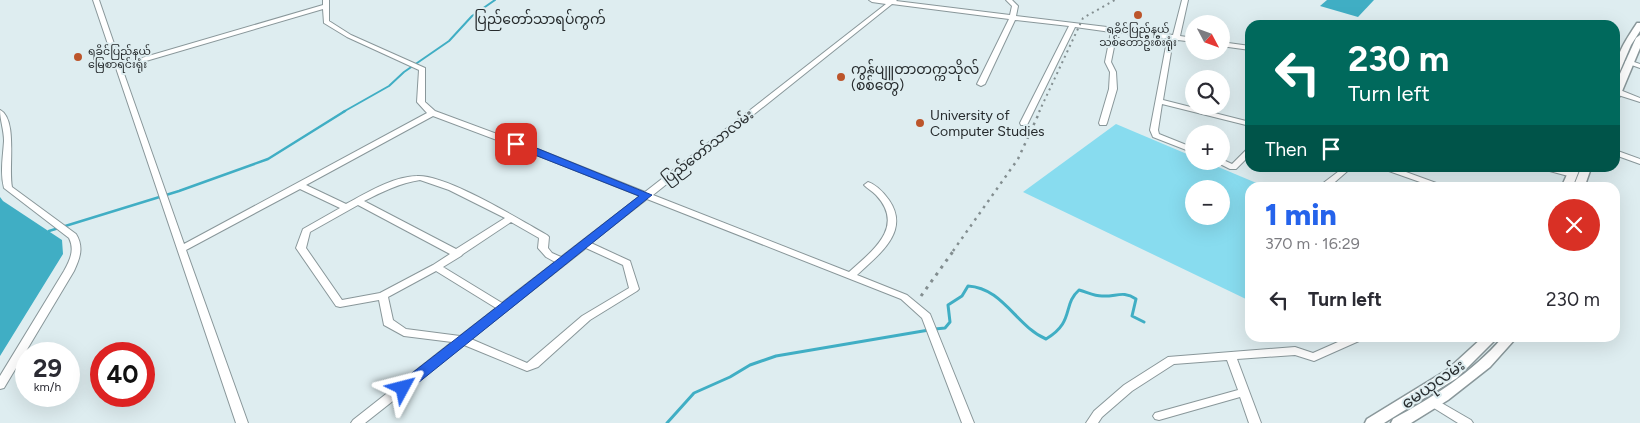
<!DOCTYPE html>
<html lang="en">
<head>
<meta charset="utf-8">
<style>
  body { margin:0; font-family:Figtree,"Noto Sans Myanmar",sans-serif; background:#f2f2f3; color:#2b2b33; height:100vh; display:flex; flex-direction:column; font-size:19px; white-space:nowrap }
  * { box-sizing:border-box; margin:0 }
  p { font-size:16px; color:#7c7c81 }
  .icon { flex:none; width:28px; height:28px; fill:none; stroke:currentColor; stroke-width:2; stroke-linecap:round; stroke-linejoin:round }
  .map { position:relative; flex:1; overflow:hidden }
  .sheet { position:absolute; left:1245px; top:182px; width:375px; height:160px; display:flex; flex-direction:column; background:#fff; border-radius:15px; box-shadow:0 5px 20px #0002 }
  .sheet>* { flex:none }
  .hud { position:absolute; left:1245px; top:20px; width:375px; height:152px; border-radius:15px; box-shadow:0 5px 20px #0002; background:#00695c; color:#fff; overflow:hidden }
  .needle { width:32px; rotate:131deg }
  .controls { position:absolute; left:1185px; top:15px; display:grid; gap:10px }
  .controls a { display:grid; place-items:center; width:45px; height:45px; border-radius:50%; background:#fff; box-shadow:0 5px 20px #0002; font-size:25px }
  .speed { position:absolute; left:15px; top:342px; display:flex; gap:10px; font-size:25px; font-weight:700; text-align:center }
  .speed>* { display:grid; place-content:center; width:65px; height:65px; border-radius:50%; background:#fff; box-shadow:0 5px 20px #0002; line-height:1 }
  .speed small { font-size:12px; font-weight:400 }
  .speed .limit { border:8px solid #d22; background:#fff; color:#111 }
  .pin { position:absolute; display:grid; place-items:center; width:42px; height:42px; color:#fff; margin:-21px; border-radius:10px; box-shadow:0 2px 8px #0006 }
  .me { position:absolute; width:55px; margin:-28px; rotate:52deg; stroke-linejoin:round; filter:drop-shadow(0 0 4px #0008) }
  .turn { display:flex; align-items:center; gap:18px; height:105px; padding:0 20px; font-size:22px }
  .turn .icon { width:65px; height:65px; stroke-width:2.5 }
  .turn b { display:block; font-size:35px; line-height:42px }
  .then { display:flex; align-items:center; height:48px; padding:0 20px; background:#0003; gap:10px; font-size:19px }
  .round { display:grid; place-items:center; flex:none; width:52px; height:52px; border-radius:26px; background:#f2f2f3 }
  .summary { display:flex; align-items:center; justify-content:space-between; height:85px; padding:0 20px }
  h1 { font-size:30px; font-weight:800; line-height:38px; color:#2563eb }
  ul { padding:0; list-style:none }
  li { display:flex; align-items:center; gap:15px; height:65px; padding:0 20px }
  li div { flex:1 }
  li b { display:block; font-size:19px }
  li em { font-style:normal }
  .map>svg:first-child { display:block }
  .green { fill:#88dcef; fill-rule:evenodd }
  .water { fill:#40aec4 }
  .lines { fill:none; stroke-linecap:round; stroke-linejoin:round }
  .stream-far2 { stroke:#40aec4; stroke-width:2 }
  .stream-far1 { stroke:#40aec4; stroke-width:2.5 }
  .stream { stroke:#40aec4; stroke-width:3 }
  .minor-casing { stroke:#89979a; stroke-width:2 }
  .major-casing { stroke:#89979a; stroke-width:3 }
  .minor { fill:#fff; fill-rule:evenodd }
  .major { fill:#fff; fill-rule:evenodd }
  .rail-far2 { stroke:#838e90; stroke-width:2; stroke-dasharray:2 4; stroke-linecap:butt }
  .rail-far1 { stroke:#838e90; stroke-width:2.5; stroke-dasharray:2.5 5; stroke-linecap:butt }
  .rail { stroke:#838e90; stroke-width:3; stroke-dasharray:3 5.5; stroke-linecap:butt }
  .route { fill:#2563eb; stroke:#184099 }
  .poi-dot { fill:#bc552b; stroke:#deedf0; stroke-width:2 }
  .labels { text-anchor:middle; dominant-baseline:central; stroke-width:4; stroke-linejoin:round; paint-order:stroke }
  .far-poi-label { font-size:11px; fill:#262b2d; stroke:#deedf0 }
  .far-quarter-label { font-size:14px; fill:#262b2d; stroke:#deedf0 }
  .poi-label { font-size:14px; fill:#262b2d; stroke:#deedf0; text-anchor:start }
  .street-label { font-size:14px; fill:#262b2d; stroke:#deedf0 }
  .near-street-label { font-size:16px; fill:#262b2d; stroke:#deedf0 }
</style>
</head>
<body>
<div class="map">
<svg width="1640" height="423" viewBox="0 0 1640 423">
  <rect width="100%" height="100%" fill="#deedf0"/>
  <path class="green" d="M 1116,124 L 1194,157 L 1194,161 L 1204,161 L 1266,187 L 1250,188 L 1250,298 L 1248,300 L 1023,192 ZM 1194,189 L 1221,189 L 1221,216 L 1194,216 Z"/>
  <g class="water">
    <path d="M 1327,0 L 1374,0 L 1358,17 L 1320,6 Z"/>
    <path d="M 0,197 L 3,201 L 62,240 L 63,254 L 0,356 Z"/>
  </g>
  <g class="lines">
    <path class="stream-far2" d="M 343,112 L 389,86 L 404,72 L 449,41 L 472,16 L 495,0"/>
    <path class="stream-far1" d="M 49,231 L 179,191 L 268,159 L 345,111"/>
    <g class="stream">
      <path d="M 935,329 L 945,328 L 950,322 L 948,305 L 962,296 L 968,286 C 1003,288 1016,326 1046,339 C 1075,322 1062,305 1079,290 C 1087,292 1094,296 1102,296 C 1116,297 1123,290 1136,299 L 1132,316 L 1144,322"/>
      <path d="M 667,423 L 694,393 L 730,377 L 750,365 L 776,356 L 929,330"/>
    </g>
    <defs>
      <g id="minor">
        <path d="M 93,0 L 99,0 L 121,64 L 323,5 L 323,0 L 329,0 L 329,21 L 351,35 L 425,68 L 425,102 L 435,111 L 535,148 L 645,192 L 886,4 L 872,2 L 869,0 L 897,0 L 896,1 L 1010,15 L 1012,6 L 1006,0 L 1012,0 L 1018,6 L 1016,16 L 1173,35 L 1182,0 L 1188,0 L 1180,36 L 1194,38 L 1194,42 L 1178,40 L 1172,46 L 1163,100 L 1250,122 L 1250,126 L 1162,104 L 1158,130 L 1159,134 L 1194,148 L 1194,153 L 1153,137 L 1150,130 L 1166,46 L 1171,39 L 1117,32 L 1111,62 L 1116,72 L 1117,89 L 1107,123 L 1106,125 L 1100,125 L 1099,123 L 1109,89 L 1110,72 L 1105,62 L 1111,32 L 1075,27 L 1028,123 L 1027,125 L 1021,125 L 1020,123 L 1069,26 L 1015,20 L 985,84 L 981,86 L 977,84 L 1009,19 L 892,4 L 653,195 L 849,272 C 872,251 906,227 876,195 C 872,191 868,189 864,185 L 868,182 C 877,185 883,192 889,200 C 911,232 878,255 857,275 L 907,295 L 930,314 L 974,423 L 962,423 L 922,318 L 901,299 L 647,199 L 591,243 L 630,261 L 639,289 L 637,291 L 590,320 L 538,367 L 527,371 L 464,345 L 365,423 L 351,423 L 353,420 L 452,342 L 404,336 L 384,325 L 379,300 L 340,307 L 336,306 L 296,248 L 303,229 L 340,208 L 300,189 L 186,250 L 248,423 L 236,423 ZM 323,9 L 324,23 L 347,37 L 419,70 L 417,102 L 427,113 L 184,244 L 122,68 ZM 433,116 L 529,152 L 640,196 L 561,257 L 552,253 L 548,248 L 549,237 L 547,235 C 520,220 446,174 417,176 C 392,177 368,192 346,204 L 306,185 ZM 420,180 L 449,190 L 505,218 L 456,249 L 364,201 C 382,192 400,183 420,180 ZM 358,205 L 450,254 L 433,265 L 380,293 L 342,300 L 306,248 L 310,232 ZM 511,222 L 539,238 L 538,248 L 546,257 L 555,262 L 502,303 L 443,267 L 461,256 L 463,254 ZM 586,248 L 623,265 L 629,288 L 582,316 L 527,363 L 471,339 ZM 436,271 L 496,308 L 460,336 L 406,329 L 393,320 L 388,297 Z"/>
        <path d="M 1221,42 L 1250,46 L 1250,50 L 1221,46 Z"/>
        <path d="M 1628,60 L 1640,64 L 1640,68 L 1626,63 L 1625,62 Z"/>
        <path d="M 1615,90 L 1620,90 L 1640,98 L 1640,102 L 1615,94 Z"/>
        <path d="M 0,110 C 18,119 8,168 12,187 L 76,234 C 84,247 80,258 74,271 L 4,388 L 0,389 L 0,376 L 64,271 C 70,260 75,250 69,238 L 4,188 C 0,172 3,157 4,141 C 4,130 0,120 0,110 Z"/>
        <path d="M 1247,149 L 1250,149 L 1250,155 L 1236,169 L 1230,169 L 1214,161 L 1221,161 L 1221,159 L 1232,164 Z"/>
        <path d="M 1615,150 L 1640,159 L 1640,164 L 1615,155 Z"/>
        <path d="M 1343,168 L 1351,168 L 1328,188 L 1322,188 L 1321,186 L 1322,184 Z"/>
        <path d="M 1385,168 L 1395,168 L 1450,188 L 1437,188 L 1386,170 Z"/>
        <path d="M 1545,168 L 1556,168 L 1575,173 L 1576,175 L 1572,177 L 1546,170 Z"/>
        <path d="M 1347,338 L 1360,338 L 1359,341 L 1314,361 L 1295,355 L 1237,359 L 1261,423 L 1249,423 L 1240,397 L 1159,420 L 1155,419 L 1153,416 L 1155,413 L 1238,390 L 1227,360 L 1174,364 L 1132,391 L 1102,417 L 1098,423 L 1086,423 L 1094,411 L 1124,385 L 1168,357 L 1295,347 L 1313,353 Z"/>
        <path d="M 1433,398 L 1471,420 L 1473,423 L 1458,423 L 1429,405 L 1427,402 L 1429,399 Z"/>
      </g>
      <g id="major">
        <path d="M 1637,23 L 1640,23 L 1640,31 L 1631,45 L 1619,73 L 1615,76 C 1615,55 1626,40 1637,23 Z"/>
        <path d="M 1640,35 L 1640,48 L 1620,96 L 1615,99 L 1615,85 L 1636,38 Z"/>
        <path d="M 1570,168 L 1580,168 L 1572,188 L 1561,188 Z"/>
        <path d="M 1581,168 L 1591,168 L 1584,188 L 1573,188 Z"/>
        <path d="M 1482,338 L 1497,338 L 1457,378 L 1384,423 L 1365,423 L 1367,419 L 1447,370 Z"/>
        <path d="M 1502,338 L 1516,338 L 1490,367 L 1448,400 L 1411,423 L 1391,423 L 1393,419 C 1433,397 1472,373 1502,338 Z"/>
      </g>
    </defs>
    <use href="#minor" class="minor-casing"/>
    <use href="#major" class="major-casing"/>
    <use href="#minor" class="minor"/>
    <use href="#major" class="major"/>
    <path class="rail-far2" d="M 1039,112 L 1083,18 L 1115,0"/>
    <path class="rail-far1" d="M 953,251 L 1018,159 L 1040,111"/>
    <path class="rail" d="M 921,296 L 954,250"/>
  </g>
  <path class="route" d="M 512,141 L 519,141 L 652,195 L 408,391 L 398,391 L 396,388 L 398,384 L 639,196 L 512,146 Z"/>
  <g class="poi-dot">
    <circle cx="1138" cy="15" r="5"/>
    <circle cx="78" cy="57" r="5"/>
    <circle cx="841" cy="77" r="5"/>
    <circle cx="920" cy="123" r="5"/>
  </g>
  <g class="labels">
    <g class="far-poi-label">
      <text x="1138" y="29">ရခိုင်ပြည်နယ်<tspan x="1138" dy="13">သစ်တောဦးစီးရုံး</tspan></text>
      <text x="88" y="51" text-anchor="start">ရခိုင်ပြည်နယ်<tspan x="88" dy="13">မြေစာရင်းရုံး</tspan></text>
    </g>
    <g class="far-quarter-label">
      <text x="540" y="19">ပြည်တော်သာရပ်ကွက်</text>
    </g>
    <g class="poi-label">
      <text x="851" y="69">ကွန်ပျူတာတက္ကသိုလ်<tspan x="851" dy="16">(စစ်တွေ)</tspan></text>
      <text x="930" y="115">University of<tspan x="930" dy="16">Computer Studies</tspan></text>
    </g>
    <g class="street-label">
      <text transform="translate(708 147) rotate(-38)">ပြည်တော်သာလမ်း</text>
    </g>
    <g class="near-street-label">
      <text transform="translate(1433 384) rotate(-35)">မေယုလမ်း</text>
    </g>
  </g>
</svg>
<div class="controls">
<a><svg class="needle" viewBox="-14 -14 28 28"><path d="M0-13l5 13h-10z" fill="#e53935"/><path d="M0 13l5-13h-10z" fill="#7c7c81"/></svg></a>
<a><svg class="icon" aria-label="search" viewBox="0 0 24 24"><circle cx="10" cy="10" r="6"/><path d="M15 15l6 6"/></svg></a>
<a>+</a>
<a>−</a>
</div>
<div class="speed"><div>29<small>km/h</small></div><div class="limit">40</div></div>
<div class="pin" style="left:516px;top:144px;background:#d93025"><svg class="icon" aria-label="arrive" viewBox="0 0 24 24"><path d="M6 21V4h12l-3 4 3 4H6"/></svg></div>
<svg class="me" style="left:403px;top:388px" viewBox="-20 -20 40 40"><path d="M0-17L14 15 0 8-14 15z" fill="#2563eb" stroke="#fff" stroke-width="4"/></svg>
<div class="hud">
<div class="turn"><svg class="icon" aria-label="left" viewBox="0 0 24 24"><path d="M17 20v-9H6M10 6l-5 5 5 5"/></svg><div><b>230 m</b>Turn left</div></div>
<div class="then">Then<svg class="icon" aria-label="arrive" viewBox="0 0 24 24"><path d="M6 21V4h12l-3 4 3 4H6"/></svg></div>
</div>
<section class="sheet">
<div class="summary"><div><h1>1 min</h1><p>370 m · 16:29</p></div><a class="round" style="background:#d93025;color:#fff"><svg class="icon" aria-label="close" viewBox="0 0 24 24"><path d="M6 6l12 12M18 6L6 18"/></svg></a></div>
<ul>
<li><svg class="icon" aria-label="left" viewBox="0 0 24 24"><path d="M17 20v-9H6M10 6l-5 5 5 5"/></svg><div><b>Turn left</b></div><em>230 m</em></li>
</ul>
</section>
</div>
</body>
</html>
